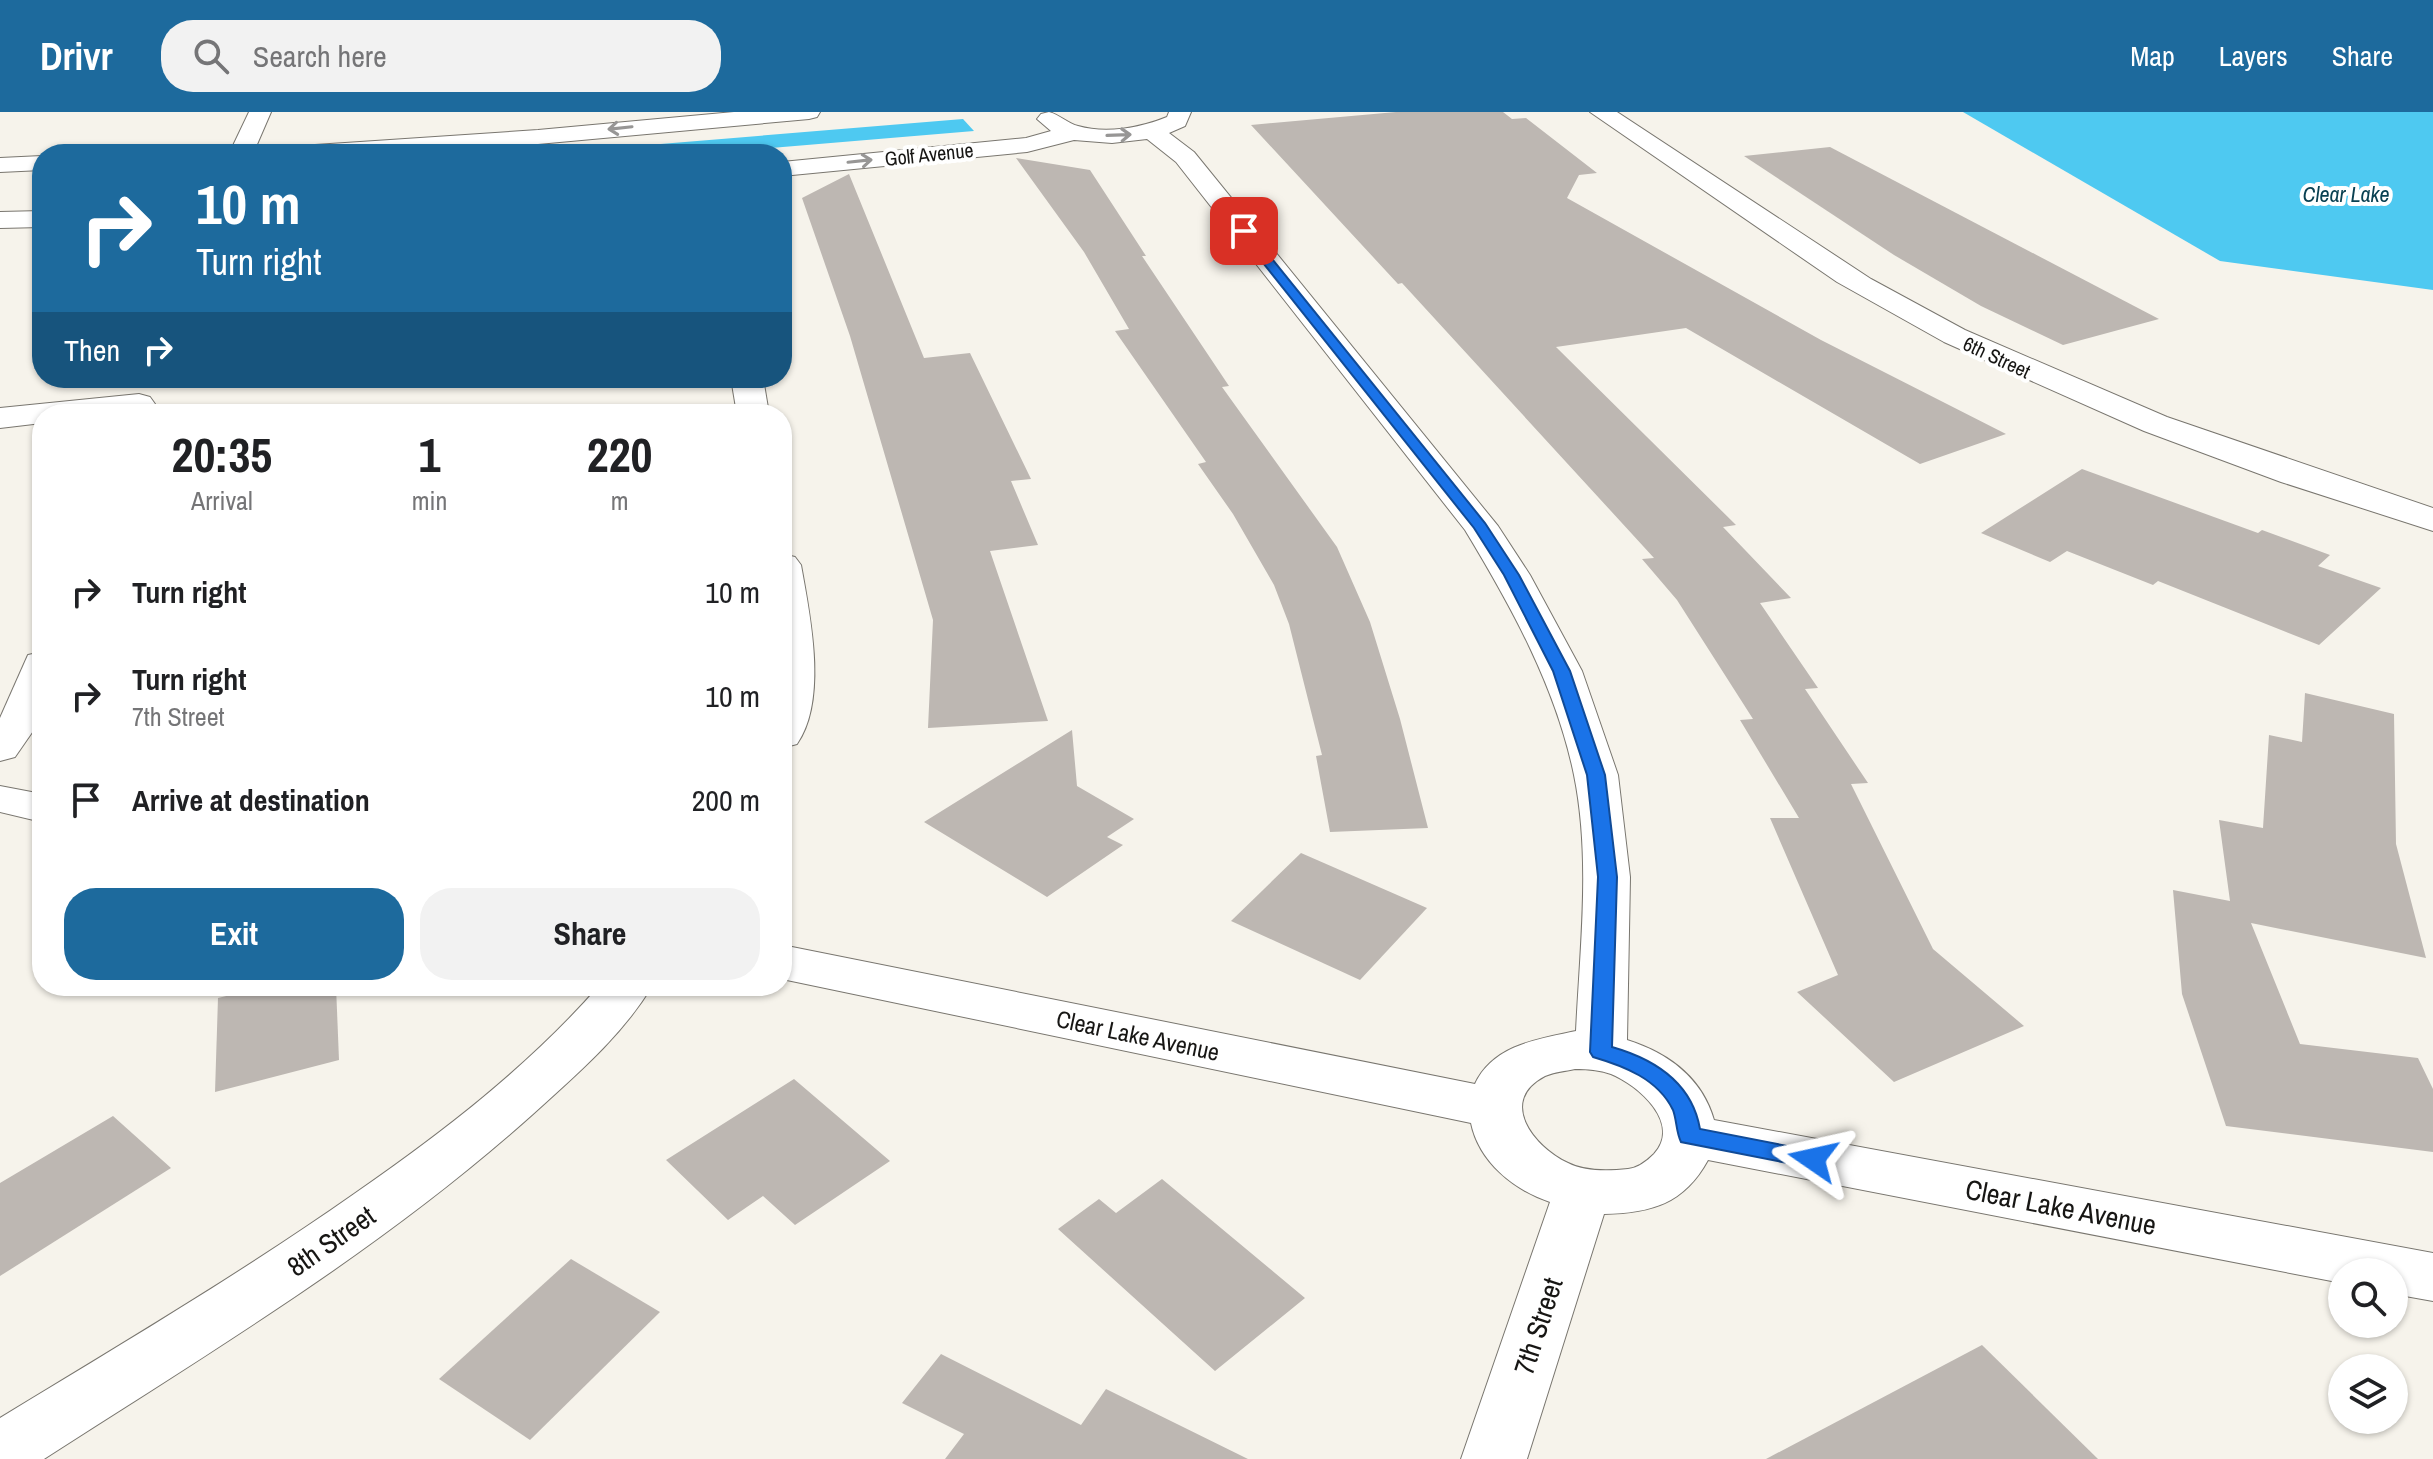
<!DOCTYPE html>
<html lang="en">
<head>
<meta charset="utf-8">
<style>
  body { margin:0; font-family:"Archivo Narrow",sans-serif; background:#f2f2f2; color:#202124; height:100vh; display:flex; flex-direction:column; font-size:30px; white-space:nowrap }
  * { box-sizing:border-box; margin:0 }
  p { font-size:26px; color:#757577 }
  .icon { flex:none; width:44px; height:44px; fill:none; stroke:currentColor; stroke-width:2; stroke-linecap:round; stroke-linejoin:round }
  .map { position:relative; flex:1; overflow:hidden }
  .side { position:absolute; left:32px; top:292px; width:760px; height:592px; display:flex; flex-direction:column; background:#fff; border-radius:32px; box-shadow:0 2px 6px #0004 }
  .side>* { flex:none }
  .banner { position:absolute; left:32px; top:32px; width:760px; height:244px; border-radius:32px; box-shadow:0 2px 6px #0004; background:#1d6a9d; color:#fff; overflow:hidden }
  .fabs { position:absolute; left:2328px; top:1146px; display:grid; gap:16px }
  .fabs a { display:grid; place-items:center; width:80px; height:80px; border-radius:50%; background:#fff; box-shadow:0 2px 6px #0004; font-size:40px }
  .pin { position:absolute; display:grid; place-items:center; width:68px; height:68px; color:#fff; margin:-34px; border-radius:16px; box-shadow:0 4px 12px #0006 }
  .me { position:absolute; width:88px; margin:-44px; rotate:281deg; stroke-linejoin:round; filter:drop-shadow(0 0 6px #0008) }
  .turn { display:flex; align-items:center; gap:28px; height:168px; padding:0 32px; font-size:36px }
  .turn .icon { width:104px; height:104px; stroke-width:2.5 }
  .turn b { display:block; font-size:56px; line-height:68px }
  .then { display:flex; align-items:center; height:76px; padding:0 32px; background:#0003; gap:16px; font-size:30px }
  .eta { display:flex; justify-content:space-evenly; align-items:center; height:136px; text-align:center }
  .eta b { font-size:48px; font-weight:700; line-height:56px }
  .primary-button { display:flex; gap:16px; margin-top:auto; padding:16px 32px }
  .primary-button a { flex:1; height:92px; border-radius:32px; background:#1d6a9d; color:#fff; font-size:32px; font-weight:700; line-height:92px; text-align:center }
  .primary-button a+a { background:#f2f2f2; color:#202124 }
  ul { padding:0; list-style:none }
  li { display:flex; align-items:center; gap:24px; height:104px; padding:0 32px }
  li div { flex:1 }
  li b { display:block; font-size:30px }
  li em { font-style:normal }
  header { display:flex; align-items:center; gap:48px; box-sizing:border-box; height:112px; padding:0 40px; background:#1d6a9d; color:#fff }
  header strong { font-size:38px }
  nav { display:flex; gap:44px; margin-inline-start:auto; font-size:28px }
  .search { width:560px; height:72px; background:#f2f2f2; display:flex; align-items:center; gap:20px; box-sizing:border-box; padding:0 28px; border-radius:32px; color:#757577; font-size:30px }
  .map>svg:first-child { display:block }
  .water { fill:#4ec9f1 }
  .building { fill:#bdb7b2 }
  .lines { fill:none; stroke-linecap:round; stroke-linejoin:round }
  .minor-casing { stroke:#79766f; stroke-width:2 }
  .minor { fill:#fff; fill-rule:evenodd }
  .oneway { stroke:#979695 }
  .route { fill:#1a73e8; stroke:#114b97; stroke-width:2 }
  .labels { text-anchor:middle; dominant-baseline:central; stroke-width:8; stroke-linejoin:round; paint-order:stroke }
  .far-street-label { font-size:20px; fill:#171614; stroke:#fff }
  .far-water-label { font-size:22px; font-style:italic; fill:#0a4152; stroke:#fff }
  .street-label { font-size:24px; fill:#171614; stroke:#fff }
  .near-street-label { font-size:28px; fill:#171614; stroke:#fff }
</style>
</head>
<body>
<header>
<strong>Drivr</strong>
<div class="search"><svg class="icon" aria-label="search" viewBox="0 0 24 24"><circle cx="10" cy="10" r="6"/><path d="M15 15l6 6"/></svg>Search here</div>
<nav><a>Map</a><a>Layers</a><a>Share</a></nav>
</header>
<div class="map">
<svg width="2433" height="1347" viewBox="0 0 2433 1347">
  <rect width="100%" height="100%" fill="#f6f3eb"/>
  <g class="water">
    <path d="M 1963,0 L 2433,0 L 2433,178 L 2220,149 Z"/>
    <path d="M 963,7 L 974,19 L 701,42 L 539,42 Z"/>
  </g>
  <g class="building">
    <path d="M 1396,0 L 1503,0 L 1512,7 L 1526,6 L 1597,61 L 1579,63 L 1567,86 L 1821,228 L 2006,322 L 1920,352 L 1686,216 L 1556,235 L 1736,413 L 1723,415 L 1791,486 L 1760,491 L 1818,576 L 1805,577 L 1868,671 L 1851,672 L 1933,837 L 2024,914 L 1894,970 L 1797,880 L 1838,863 L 1770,706 L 1799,706 L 1740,608 L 1753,607 L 1677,488 L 1642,447 L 1654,446 L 1402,171 L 1398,172 L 1251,13 Z"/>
    <path d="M 1830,35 L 2159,207 L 2063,233 L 1981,194 L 1894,143 L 1744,44 Z"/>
    <path d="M 1016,46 L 1090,58 L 1146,144 L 1142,144 L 1229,274 L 1222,275 L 1337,435 L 1370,510 L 1400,607 L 1428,716 L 1330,720 L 1316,644 L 1322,643 L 1289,512 L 1274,473 L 1233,402 L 1198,352 L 1206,350 L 1115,219 L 1129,217 L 1084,140 Z"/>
    <path d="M 849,62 L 924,246 L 970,241 L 1031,367 L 1011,369 L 1038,433 L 990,439 L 1048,609 L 928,616 L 933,508 L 850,224 L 802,86 Z"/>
    <path d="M 2082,357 L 2258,421 L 2262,418 L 2330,443 L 2318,454 L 2381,476 L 2319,533 L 2158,469 L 2153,473 L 2067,439 L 2050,450 L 1981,421 Z"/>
    <path d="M 2305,581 L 2394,602 L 2396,732 L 2426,846 L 2251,811 L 2300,932 L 2418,946 L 2433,977 L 2433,1040 L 2226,1014 L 2182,882 L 2173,778 L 2230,789 L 2219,708 L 2263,716 L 2269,623 L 2302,630 Z"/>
    <path d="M 1072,618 L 1077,674 L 1134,707 L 1107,725 L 1123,733 L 1047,785 L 924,710 Z"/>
    <path d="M 1301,741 L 1427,796 L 1360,868 L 1231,809 Z"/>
    <path d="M 267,874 L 336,874 L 339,948 L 215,980 L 218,886 Z"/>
    <path d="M 794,967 L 890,1049 L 795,1113 L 763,1084 L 728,1108 L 666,1048 Z"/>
    <path d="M 113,1004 L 171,1056 L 0,1164 L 0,1071 Z"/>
    <path d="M 1162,1067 L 1305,1186 L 1215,1259 L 1058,1117 L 1099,1087 L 1116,1101 Z"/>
    <path d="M 571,1147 L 660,1200 L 530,1328 L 439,1267 Z"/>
    <path d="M 1982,1233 L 2098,1347 L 1766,1347 Z"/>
    <path d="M 941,1242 L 1081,1313 L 1106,1277 L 1248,1347 L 945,1347 L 964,1322 L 902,1291 Z"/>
  </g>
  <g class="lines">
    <defs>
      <g id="minor">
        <path d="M 249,0 L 271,0 L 255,37 L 538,18 L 734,0 L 820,0 L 817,5 L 809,7 L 538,32 L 380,42 L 229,42 Z"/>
        <path d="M 1049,0 C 1060,3 1067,11 1078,14 C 1106,22 1140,16 1167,5 L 1169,0 L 1191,0 L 1185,14 L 1169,21 L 1194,40 L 1498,414 L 1530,463 L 1582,559 L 1618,663 L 1630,765 L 1627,928 C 1668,941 1702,966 1714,1008 L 2433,1141 L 2433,1189 L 2394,1182 L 2394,1160 L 2342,1160 L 2342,1171 L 1708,1048 C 1684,1092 1651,1101 1604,1102 L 1527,1347 L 1461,1347 L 1550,1090 C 1514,1078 1479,1050 1471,1011 L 782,867 L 782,833 L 1475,972 C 1493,933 1538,927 1576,919 C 1580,835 1591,746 1574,663 C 1556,575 1511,494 1465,418 L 1176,50 L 1147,27 L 1112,31 L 1074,28 L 1027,40 L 782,64 L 782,50 L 1026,26 L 1051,19 L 1037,7 L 1041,2 ZM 1575,957 C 1587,957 1600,958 1611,962 C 1638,973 1682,1011 1654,1042 C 1647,1049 1638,1056 1628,1057 C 1609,1059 1585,1060 1568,1051 C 1534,1035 1497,989 1545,964 C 1554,960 1566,959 1575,957 Z"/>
        <path d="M 1590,0 L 1617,0 L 1871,167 L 1965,218 L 2167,305 L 2433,396 L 2433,419 L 2281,370 L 2144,319 L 1944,230 L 1837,170 Z"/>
        <path d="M 42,44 L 42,58 L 0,60 L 0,46 Z"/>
        <path d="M 42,99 L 42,115 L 0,116 L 0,100 Z"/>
        <path d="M 731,266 L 763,266 L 769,302 L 737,302 Z"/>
        <path d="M 139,282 L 150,285 L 155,292 L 150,299 L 135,302 L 42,302 L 42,311 L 0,316 L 0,296 Z"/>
        <path d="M 782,442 L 795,445 L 801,453 C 810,503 828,588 797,632 L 782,636 Z"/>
        <path d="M 42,540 L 42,606 L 15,645 L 0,649 L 0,606 L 28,543 Z"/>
        <path d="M 0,674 L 42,682 L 42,710 L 0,700 Z"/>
        <path d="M 599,874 L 652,874 C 622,924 576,963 533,1002 C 384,1136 212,1239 44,1347 L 0,1347 L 0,1306 C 120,1233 240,1162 354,1082 C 442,1021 528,955 599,874 Z"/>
      </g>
    </defs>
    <use href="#minor" class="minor-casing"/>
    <use href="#minor" class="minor"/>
  </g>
  <defs><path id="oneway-shaft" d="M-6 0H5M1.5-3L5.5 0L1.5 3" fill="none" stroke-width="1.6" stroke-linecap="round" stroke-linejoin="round" transform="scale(2)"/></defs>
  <g class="oneway">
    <use href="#oneway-shaft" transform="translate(620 16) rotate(174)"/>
    <use href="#oneway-shaft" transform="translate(1119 23) rotate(-2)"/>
    <use href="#oneway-shaft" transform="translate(860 49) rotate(-6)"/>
  </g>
  <path class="route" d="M 1240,117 L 1248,117 L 1485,411 L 1519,463 L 1570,559 L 1605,663 L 1617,765 L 1612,935 C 1654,947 1692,971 1700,1017 L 1813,1039 L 1821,1041 L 1825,1047 L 1821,1054 L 1813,1056 L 1681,1030 C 1676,1020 1677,1009 1673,998 C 1658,967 1624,954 1593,945 L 1590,940 L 1598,765 L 1587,663 L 1553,559 L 1504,463 L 1474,416 L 1240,122 Z"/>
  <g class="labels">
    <g class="far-street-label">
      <text transform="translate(929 42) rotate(-6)">Golf Avenue</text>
      <text transform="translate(1997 245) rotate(25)">6th Street</text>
    </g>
    <g class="far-water-label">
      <text x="2346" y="82">Clear Lake</text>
    </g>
    <g class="street-label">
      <text transform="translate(1138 923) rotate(12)">Clear Lake Avenue</text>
    </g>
    <g class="near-street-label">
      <text transform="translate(2061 1095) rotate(11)">Clear Lake Avenue</text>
      <text transform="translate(331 1129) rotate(-35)">8th Street</text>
      <text transform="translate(1538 1214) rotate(-72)">7th Street</text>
    </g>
  </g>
</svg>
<div class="fabs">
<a><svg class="icon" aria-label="search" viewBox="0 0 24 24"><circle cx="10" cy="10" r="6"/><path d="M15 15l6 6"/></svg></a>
<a><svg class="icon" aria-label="layers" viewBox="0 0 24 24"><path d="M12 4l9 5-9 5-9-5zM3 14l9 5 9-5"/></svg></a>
</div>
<div class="pin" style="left:1244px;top:119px;background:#d93025"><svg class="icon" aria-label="arrive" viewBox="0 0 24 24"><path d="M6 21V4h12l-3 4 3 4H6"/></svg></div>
<svg class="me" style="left:1813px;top:1047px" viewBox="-20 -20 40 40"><path d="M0-17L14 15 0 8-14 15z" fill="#1a73e8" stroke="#fff" stroke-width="4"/></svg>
<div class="banner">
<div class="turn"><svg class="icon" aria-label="right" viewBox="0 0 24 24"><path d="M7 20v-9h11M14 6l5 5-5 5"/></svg><div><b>10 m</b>Turn right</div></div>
<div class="then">Then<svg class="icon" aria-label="right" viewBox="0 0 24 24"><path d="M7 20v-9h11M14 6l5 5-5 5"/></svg></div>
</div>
<section class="side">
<div class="eta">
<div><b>20:35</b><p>Arrival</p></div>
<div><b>1</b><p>min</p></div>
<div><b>220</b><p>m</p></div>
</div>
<ul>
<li><svg class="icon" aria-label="right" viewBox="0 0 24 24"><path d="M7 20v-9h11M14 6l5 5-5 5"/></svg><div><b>Turn right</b></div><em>10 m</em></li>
<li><svg class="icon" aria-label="right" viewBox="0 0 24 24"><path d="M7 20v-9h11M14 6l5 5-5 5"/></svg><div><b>Turn right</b><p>7th Street</p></div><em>10 m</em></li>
<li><svg class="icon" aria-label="arrive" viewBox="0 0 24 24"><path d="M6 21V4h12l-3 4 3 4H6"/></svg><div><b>Arrive at destination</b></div><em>200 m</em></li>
</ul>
<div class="primary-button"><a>Exit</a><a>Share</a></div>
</section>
</div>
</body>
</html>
